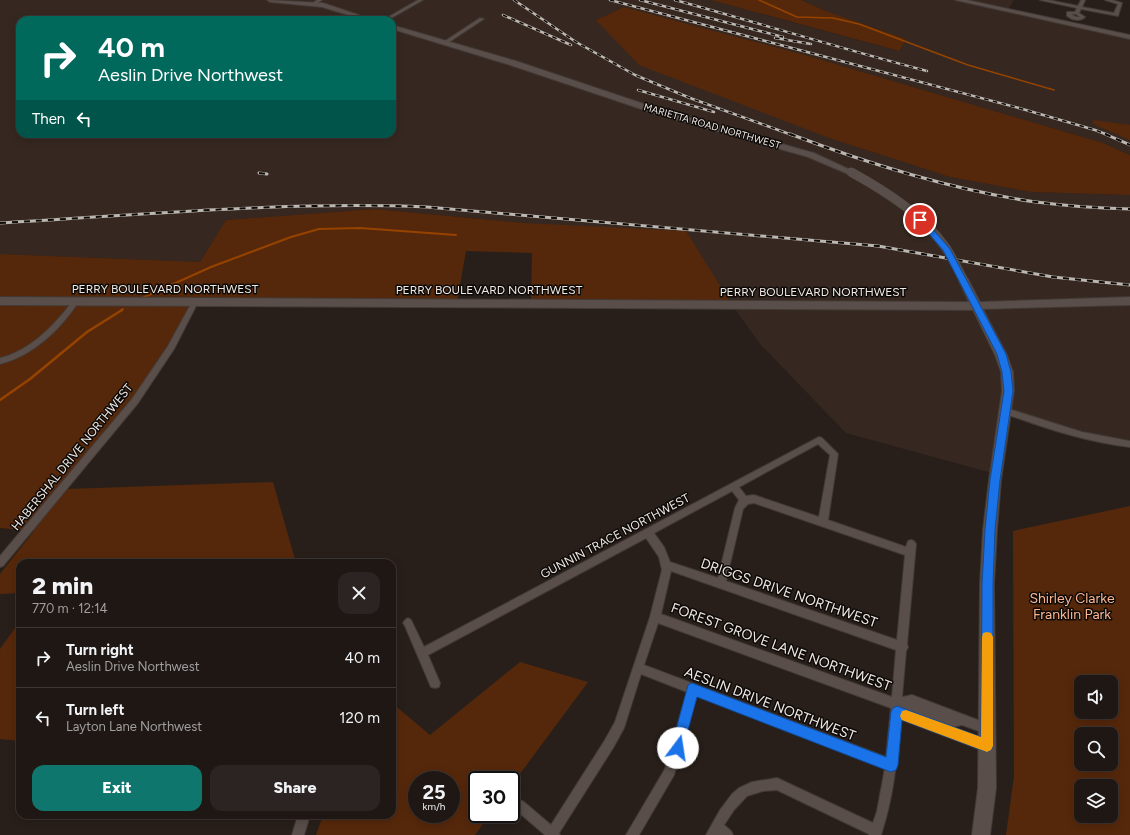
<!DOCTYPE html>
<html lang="en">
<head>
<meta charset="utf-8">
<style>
  body { margin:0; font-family:Figtree,sans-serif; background:#2b2422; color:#f1f3f6; height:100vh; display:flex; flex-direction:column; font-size:15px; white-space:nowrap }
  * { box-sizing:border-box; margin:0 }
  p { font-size:13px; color:#a19fa0 }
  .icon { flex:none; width:22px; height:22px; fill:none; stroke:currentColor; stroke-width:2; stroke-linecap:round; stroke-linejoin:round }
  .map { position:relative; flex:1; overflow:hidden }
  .drawer { position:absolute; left:16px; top:559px; width:380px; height:260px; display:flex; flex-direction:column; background:#1e1714; border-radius:12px; box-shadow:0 2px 10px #0003,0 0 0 1px #3c3634 }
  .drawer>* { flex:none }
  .top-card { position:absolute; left:16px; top:16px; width:380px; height:122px; border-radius:12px; box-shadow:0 2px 10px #0003,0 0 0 1px #3c3634; background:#00695c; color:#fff; overflow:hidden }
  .tools { position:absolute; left:1074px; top:675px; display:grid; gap:8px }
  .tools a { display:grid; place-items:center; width:44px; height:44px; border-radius:8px; background:#1e1714; box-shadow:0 2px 10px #0003,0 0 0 1px #3c3634; font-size:20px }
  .speed { position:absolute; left:408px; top:771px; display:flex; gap:8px; font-size:20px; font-weight:700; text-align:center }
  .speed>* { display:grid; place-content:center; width:52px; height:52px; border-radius:50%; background:#1e1714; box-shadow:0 2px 10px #0003,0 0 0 1px #3c3634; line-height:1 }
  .speed small { font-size:10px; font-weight:400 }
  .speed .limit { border:2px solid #111; border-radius:6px; background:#fff; color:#111 }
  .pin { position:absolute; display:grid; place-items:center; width:34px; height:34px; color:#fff; margin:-17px; border:2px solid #fff; border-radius:50%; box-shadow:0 1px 4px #0007 }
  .me { position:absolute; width:44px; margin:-22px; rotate:14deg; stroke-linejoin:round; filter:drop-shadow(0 0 3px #0008) }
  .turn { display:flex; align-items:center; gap:14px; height:84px; padding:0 16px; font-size:18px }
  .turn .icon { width:52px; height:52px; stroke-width:2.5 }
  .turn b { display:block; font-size:28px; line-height:34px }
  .then { display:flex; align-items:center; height:38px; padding:0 16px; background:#0003; gap:8px; font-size:15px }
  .round { display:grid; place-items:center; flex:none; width:42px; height:42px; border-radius:12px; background:#2b2422 }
  .headline { display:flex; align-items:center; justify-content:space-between; height:68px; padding:0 16px }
  h1 { font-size:24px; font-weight:800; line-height:30px }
  .action { display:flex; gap:8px; margin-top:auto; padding:8px 16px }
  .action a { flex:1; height:46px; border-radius:12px; background:#0f766e; color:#fff; font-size:16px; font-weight:800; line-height:46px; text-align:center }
  .action a+a { background:#2b2422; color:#f1f3f6 }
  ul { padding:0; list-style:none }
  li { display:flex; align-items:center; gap:12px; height:60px; padding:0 16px; border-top:1px solid #3c3634 }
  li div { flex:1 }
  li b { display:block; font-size:15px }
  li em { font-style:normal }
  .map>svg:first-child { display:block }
  .built { fill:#362820; fill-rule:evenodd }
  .green { fill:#56280b; fill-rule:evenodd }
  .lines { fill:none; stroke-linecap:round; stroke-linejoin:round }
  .stream-far2 { stroke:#974300; stroke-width:1.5 }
  .stream-far1 { stroke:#974300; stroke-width:2 }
  .stream { stroke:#974300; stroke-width:2.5 }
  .street-casing { stroke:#423a36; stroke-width:2 }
  .secondary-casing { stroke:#423a36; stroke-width:2 }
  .street { fill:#594e49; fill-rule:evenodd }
  .secondary { fill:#594e49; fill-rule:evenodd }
  .rail-far1-casing { stroke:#bdb7b2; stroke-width:2.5 }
  .rail-casing { stroke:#bdb7b2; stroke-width:3 }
  .rail-far1 { stroke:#0e0a08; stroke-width:1.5; stroke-dasharray:4.5; stroke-linecap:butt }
  .rail { stroke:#0e0a08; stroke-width:2; stroke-dasharray:6; stroke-linecap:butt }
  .secondary-bridge-casing { stroke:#423a36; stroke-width:10; stroke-linecap:butt }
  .secondary-bridge { stroke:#594e49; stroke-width:9 }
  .route { fill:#1a73e8; stroke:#114b97 }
  .slow { fill:#f59e0b }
  .labels { text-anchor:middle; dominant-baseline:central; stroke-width:3; stroke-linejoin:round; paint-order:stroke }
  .far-street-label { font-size:10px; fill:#efe9e5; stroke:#0e0a08 }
  .street-label { font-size:12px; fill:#efe9e5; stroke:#0e0a08 }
  .near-street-label { font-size:14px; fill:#efe9e5; stroke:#0e0a08 }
  .near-park-label { font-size:14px; fill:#fcb791; stroke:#0e0a08 }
</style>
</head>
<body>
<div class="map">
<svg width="1130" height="835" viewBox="0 0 1130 835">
  <rect width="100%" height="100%" fill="#281f1a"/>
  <path class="built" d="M 0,0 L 711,0 L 898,51 L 906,39 L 826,11 L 801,0 L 1014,0 L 1008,10 L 1130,37 L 1130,155 L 1103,143 L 805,55 L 624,7 L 596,20 L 832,139 L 950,177 L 1031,192 L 1130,195 L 1130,445 L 1116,445 L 1000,409 L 992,473 L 846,433 L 761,345 L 732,305 L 524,223 L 375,209 L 226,220 L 200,262 L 0,254 ZM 20,20 L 392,20 L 392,134 L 20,134 Z"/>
  <g class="green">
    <path d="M 711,0 L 801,0 L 826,11 L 906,39 L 899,51 Z"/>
    <path d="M 624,7 L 805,55 L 1103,143 L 1130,155 L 1130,195 L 1031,192 L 950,177 L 832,139 L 639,65 L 596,20 Z"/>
    <path d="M 1093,120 L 1130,125 L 1130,140 L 1093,124 Z"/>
    <path d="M 375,209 L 524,223 L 686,231 L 732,305 L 531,303 L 532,253 L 466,251 L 457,302 L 191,304 L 163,360 L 67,489 L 273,482 L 296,563 L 20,563 L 20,593 L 0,594 L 0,574 L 34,531 L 0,528 L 0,254 L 200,262 L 226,220 Z"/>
    <path d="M 1130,506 L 1130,835 L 1006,835 L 1014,776 L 1013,531 ZM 1081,682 L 1111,682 L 1111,712 L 1081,712 ZM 1081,734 L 1111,734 L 1111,764 L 1081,764 ZM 1081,786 L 1111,786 L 1111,816 L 1081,816 Z"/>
    <path d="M 20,621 L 20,741 L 0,739 L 0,649 Z"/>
    <path d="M 520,662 L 588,682 L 511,786 L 511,780 L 477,780 L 477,814 L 490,814 L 475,835 L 316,835 L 323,815 L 392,815 L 392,703 L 430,735 ZM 417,780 L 451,780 L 451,814 L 417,814 Z"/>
  </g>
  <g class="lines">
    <path class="stream-far2" d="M 759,0 L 797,17 L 833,18 L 859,24 L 968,65 L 1054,90"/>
    <g class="stream-far1">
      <path d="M 140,299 L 211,267 L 291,237 L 319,229 L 360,228 L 456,235"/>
      <path d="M 120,311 L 123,309"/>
    </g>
    <path class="stream" d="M 0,400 L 30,379 L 87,332 L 122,310"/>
    <defs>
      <g id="street">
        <path d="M 317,0 L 322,0 L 316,4 L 314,4 L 314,2 Z"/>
        <path d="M 418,0 L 423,0 L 388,20 L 383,20 Z"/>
        <path d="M 1040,0 L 1048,0 L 1078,6 L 1081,0 L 1085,0 L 1082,7 L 1114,13 L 1118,4 L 1105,0 L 1112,0 L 1122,3 L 1118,16 L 1081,9 L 1079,13 L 1085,17 C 1080,22 1072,20 1067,16 L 1067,12 L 1075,12 L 1077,8 ZM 1071,14 L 1076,14 L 1080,17 L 1076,17 Z"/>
        <path d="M 480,18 L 484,19 L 446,44 L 442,43 Z"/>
        <path d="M 74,299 L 76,299 L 79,301 C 61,329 33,356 0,364 L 0,358 C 30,351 56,324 74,299 Z"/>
        <path d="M 193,300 L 195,300 L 198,302 L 174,349 L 138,403 L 3,566 L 0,567 L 0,556 L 132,399 L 168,346 Z"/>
        <path d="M 1006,408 L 1082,432 L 1130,441 L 1130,447 C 1086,442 1045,428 1003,413 L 1002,411 L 1003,409 Z"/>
        <path d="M 819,437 L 822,438 L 838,454 L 828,520 L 906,547 L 908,541 L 911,540 L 914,541 L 916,544 L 907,644 L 908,647 L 906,651 L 902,697 L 912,695 L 991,725 L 992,729 L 991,733 L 987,734 L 962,725 L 952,727 L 991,742 L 993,746 L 991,750 L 987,752 L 900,719 C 897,760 894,795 881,835 L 869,835 L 869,834 L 777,790 L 763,791 L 747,796 L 734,810 L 724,825 L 731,831 L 733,835 L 706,835 L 720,810 L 732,794 L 739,788 L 752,782 L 777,778 L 873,823 L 877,811 L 885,768 L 696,695 L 674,775 L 639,835 L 626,835 L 665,769 L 687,692 L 641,674 L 624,728 L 613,748 L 559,833 L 560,835 L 545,835 L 516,810 L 514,806 L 516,802 L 520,800 L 524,802 L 551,825 L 605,740 L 615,722 L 650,617 L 662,570 L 659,557 L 646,538 L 428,655 L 440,683 L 439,687 L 435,688 L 431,687 L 405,626 L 403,623 L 405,620 L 408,618 L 411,620 L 424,647 ZM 818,444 L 830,455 L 819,517 L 754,495 L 746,496 L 739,487 ZM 732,491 L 739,500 L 735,508 L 718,578 L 670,562 L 664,547 L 654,533 ZM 754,503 L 905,555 L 897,640 L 726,581 L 743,509 L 748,504 ZM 671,571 L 896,650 L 892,697 L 661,614 ZM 658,623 L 891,708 L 886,757 L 644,665 Z"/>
        <path d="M 298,815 L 310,815 L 304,835 L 292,835 Z"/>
      </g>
      <g id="secondary">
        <path d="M 267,0 L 323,3 L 374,20 L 364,20 L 322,7 L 270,2 Z"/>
        <path d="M 955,0 L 967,0 L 1130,35 L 1130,39 Z"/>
        <path d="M 392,25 L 516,61 L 659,109 L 814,153 L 855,172 L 851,175 L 848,174 L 808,157 L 653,113 L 510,65 L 392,29 Z"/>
        <path d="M 964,278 L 968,279 L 980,302 L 1130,297 L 1130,305 L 983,309 L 1007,355 L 1013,372 L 1014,391 L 1001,480 L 997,530 L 994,584 L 996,788 L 990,835 L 972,835 L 978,788 L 980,584 L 983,530 L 989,480 L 1002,391 L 1001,372 L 995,355 L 973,310 L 0,305 L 0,297 L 969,302 L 959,281 Z"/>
      </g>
    </defs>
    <use href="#street" class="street-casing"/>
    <use href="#secondary" class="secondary-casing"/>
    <use href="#street" class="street"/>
    <use href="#secondary" class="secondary"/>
    <defs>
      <g id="rail-far1">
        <path d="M 514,0 L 576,42 L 635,75 L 690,98 L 792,135"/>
        <path d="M 610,0 L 1019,108 L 1095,130 L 1108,135"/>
        <path d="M 640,0 L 783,37"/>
        <path d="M 675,0 C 759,23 842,49 927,71"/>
        <path d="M 503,15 L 571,45"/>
        <path d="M 775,38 L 811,44"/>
        <path d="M 638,90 L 714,112"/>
      </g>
      <g id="rail">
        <path d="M 790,134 C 869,164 952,190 1036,202 C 1067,206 1099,208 1130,209"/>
        <path d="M 1105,134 L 1130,145"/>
        <path d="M 259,173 L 267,174"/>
        <path d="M 0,223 C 142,215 285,201 427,207 L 878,246 L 1053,277 L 1130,285"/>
      </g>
    </defs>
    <use href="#rail-far1" class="rail-far1-casing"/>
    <use href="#rail" class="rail-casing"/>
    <use href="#rail-far1" class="rail-far1"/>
    <use href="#rail" class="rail"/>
    <defs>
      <path id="secondary-bridge" d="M 851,172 C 887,192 922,214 946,248 C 953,259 958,270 964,281"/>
    </defs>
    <use href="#secondary-bridge" class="secondary-bridge-casing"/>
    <use href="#secondary-bridge" class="secondary-bridge"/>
  </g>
  <path class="route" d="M 918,218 L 923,218 L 950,249 L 1006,354 L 1011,372 L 1013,391 L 1000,480 L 995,530 L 993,584 L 993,746 L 991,750 L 987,752 L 902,720 L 898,765 L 896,770 L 891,772 L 697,697 L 682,752 L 678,754 L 673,752 L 671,748 L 687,689 L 688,685 L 692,683 L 886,757 L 891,712 L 893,708 L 897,706 L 981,737 L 982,584 L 985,530 L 990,480 L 1004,391 L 1002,372 L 997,354 L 943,250 L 918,221 Z"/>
  <path class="slow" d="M 987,632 L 991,633 L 993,637 L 993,746 L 991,750 L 987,752 L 902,720 L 900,716 L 902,711 L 906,710 L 981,737 L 982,637 L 983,633 Z"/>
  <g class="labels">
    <g class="far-street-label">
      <text transform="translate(712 126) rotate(16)">MARIETTA ROAD NORTHWEST</text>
    </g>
    <g class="street-label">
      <text x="165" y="289">PERRY BOULEVARD NORTHWEST</text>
      <text x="489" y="290">PERRY BOULEVARD NORTHWEST</text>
      <text x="813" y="292">PERRY BOULEVARD NORTHWEST</text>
      <text transform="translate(72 457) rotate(-51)">HABERSHAL DRIVE NORTHWEST</text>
      <text transform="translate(615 536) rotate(-28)">GUNNIN TRACE NORTHWEST</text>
    </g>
    <g class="near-street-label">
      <text transform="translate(789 593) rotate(19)">DRIGGS DRIVE NORTHWEST</text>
      <text transform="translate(781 647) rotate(20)">FOREST GROVE LANE NORTHWEST</text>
      <text transform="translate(770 704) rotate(21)">AESLIN DRIVE NORTHWEST</text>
    </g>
    <g class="near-park-label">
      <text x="1072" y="598">Shirley Clarke<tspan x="1072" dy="16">Franklin Park</tspan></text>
    </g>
  </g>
</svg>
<div class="tools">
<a><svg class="icon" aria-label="sound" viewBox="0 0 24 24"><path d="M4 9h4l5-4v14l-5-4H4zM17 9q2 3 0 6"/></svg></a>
<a><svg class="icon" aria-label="search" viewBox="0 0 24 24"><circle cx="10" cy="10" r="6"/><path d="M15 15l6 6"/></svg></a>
<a><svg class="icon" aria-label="layers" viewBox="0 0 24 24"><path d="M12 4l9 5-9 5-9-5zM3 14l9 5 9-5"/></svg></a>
</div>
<div class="speed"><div>25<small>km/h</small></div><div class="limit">30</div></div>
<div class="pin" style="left:920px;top:220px;background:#d93025"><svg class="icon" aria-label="arrive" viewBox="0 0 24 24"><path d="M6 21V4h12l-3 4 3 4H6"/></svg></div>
<svg class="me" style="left:678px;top:748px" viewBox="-20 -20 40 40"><circle r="19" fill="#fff"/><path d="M0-13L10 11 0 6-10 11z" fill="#1a73e8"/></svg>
<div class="top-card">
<div class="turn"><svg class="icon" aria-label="right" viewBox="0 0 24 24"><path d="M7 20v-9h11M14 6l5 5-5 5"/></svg><div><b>40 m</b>Aeslin Drive Northwest</div></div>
<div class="then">Then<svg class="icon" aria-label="left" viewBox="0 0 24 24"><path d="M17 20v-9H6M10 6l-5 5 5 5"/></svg></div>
</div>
<section class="drawer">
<div class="headline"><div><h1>2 min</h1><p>770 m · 12:14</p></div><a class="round"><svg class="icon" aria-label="close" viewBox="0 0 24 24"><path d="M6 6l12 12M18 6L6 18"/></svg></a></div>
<ul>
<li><svg class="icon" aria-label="right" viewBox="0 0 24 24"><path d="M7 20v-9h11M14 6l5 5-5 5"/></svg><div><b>Turn right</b><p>Aeslin Drive Northwest</p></div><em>40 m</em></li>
<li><svg class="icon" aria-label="left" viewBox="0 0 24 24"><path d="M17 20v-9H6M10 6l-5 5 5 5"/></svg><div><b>Turn left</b><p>Layton Lane Northwest</p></div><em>120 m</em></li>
</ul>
<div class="action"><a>Exit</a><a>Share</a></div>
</section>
</div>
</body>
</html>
